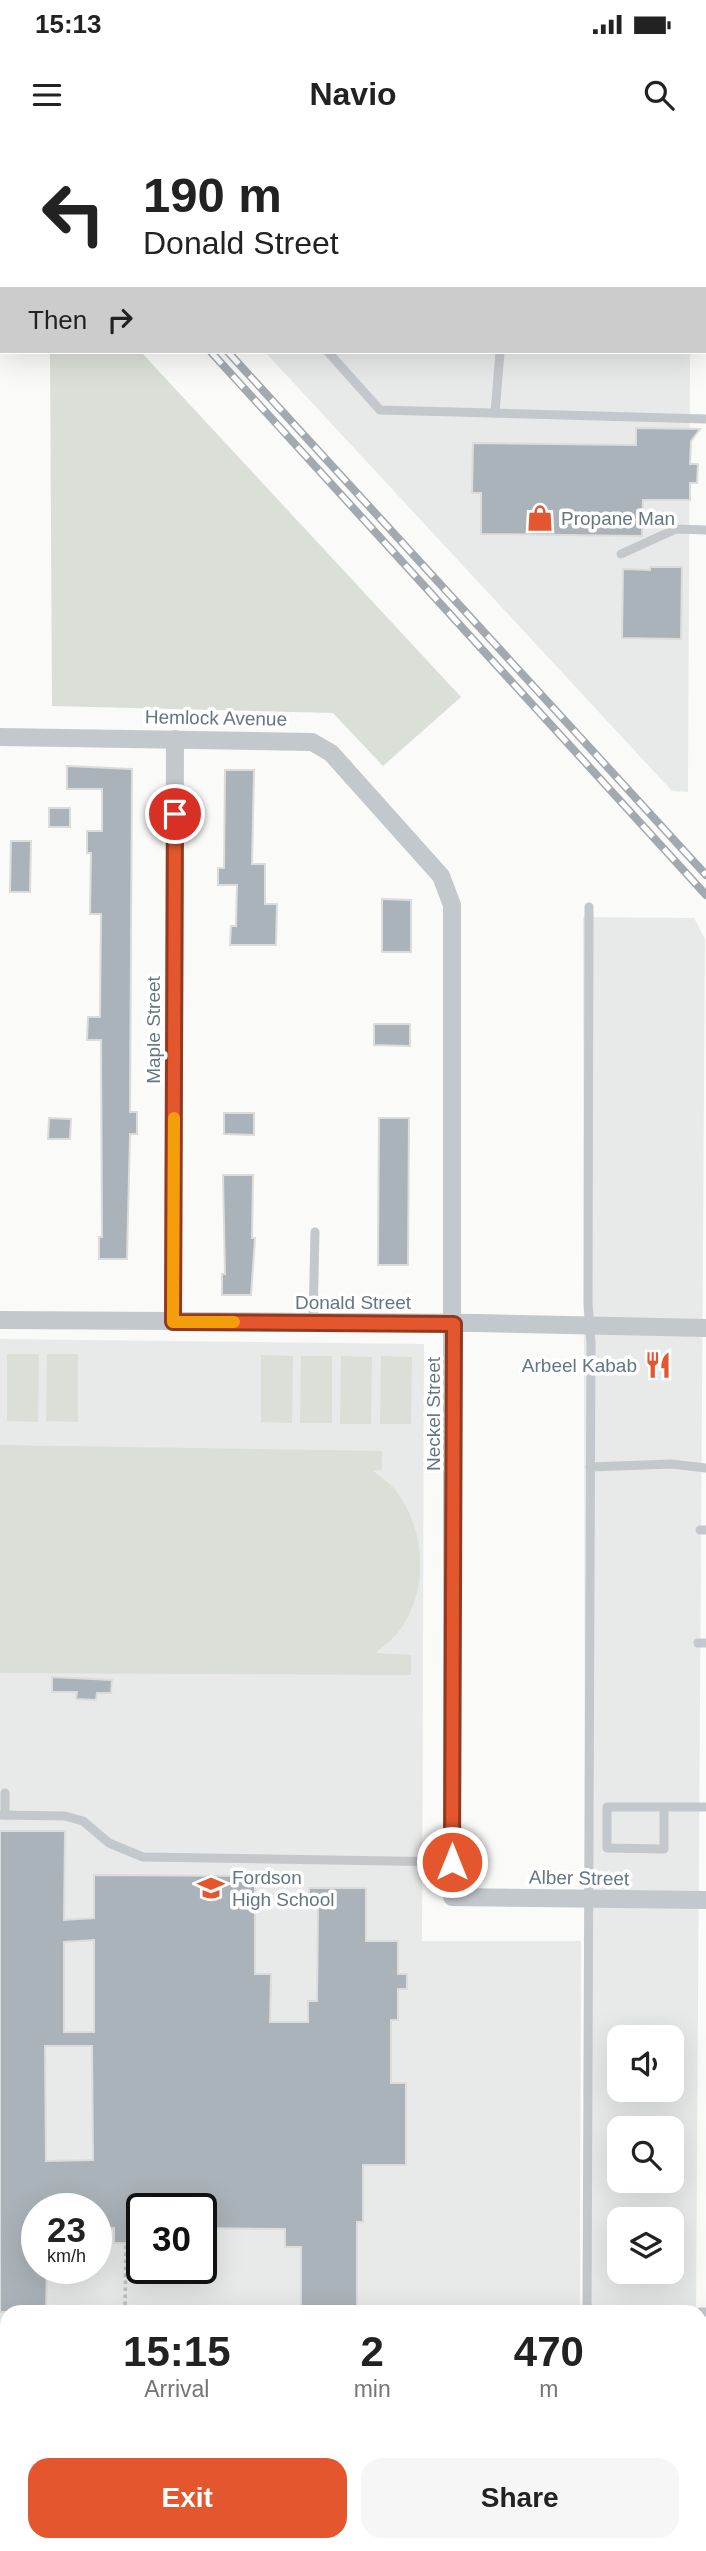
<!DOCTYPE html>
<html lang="en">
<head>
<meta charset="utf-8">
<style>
  body { margin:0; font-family:Arial,sans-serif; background:#f6f6f6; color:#222; height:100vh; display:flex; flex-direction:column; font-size:26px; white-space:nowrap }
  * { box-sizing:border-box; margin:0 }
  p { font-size:23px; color:#767676 }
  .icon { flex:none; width:38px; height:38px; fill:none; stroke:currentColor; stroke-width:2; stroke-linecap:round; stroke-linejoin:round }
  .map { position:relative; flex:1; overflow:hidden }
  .panel { position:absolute; left:0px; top:2165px; width:707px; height:247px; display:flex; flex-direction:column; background:#fff; border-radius:21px 21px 0 0; box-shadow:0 7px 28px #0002 }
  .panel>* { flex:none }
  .top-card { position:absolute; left:0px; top:0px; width:707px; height:214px; box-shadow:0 7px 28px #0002; background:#fff; color:#222; overflow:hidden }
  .buttons { position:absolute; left:607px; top:1885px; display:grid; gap:14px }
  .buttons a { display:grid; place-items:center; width:77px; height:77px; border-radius:14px; background:#fff; box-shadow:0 7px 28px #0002; font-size:35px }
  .speed { position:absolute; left:21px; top:2053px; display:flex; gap:14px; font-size:35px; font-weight:700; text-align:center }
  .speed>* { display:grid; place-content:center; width:91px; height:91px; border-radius:50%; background:#fff; box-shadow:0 7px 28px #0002; line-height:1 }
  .speed small { font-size:18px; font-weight:400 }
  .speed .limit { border:4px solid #111; border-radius:10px; background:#fff; color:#111 }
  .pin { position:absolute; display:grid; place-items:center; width:60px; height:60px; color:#fff; margin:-30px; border:4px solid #fff; border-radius:50%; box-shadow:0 2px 7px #0007 }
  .me { position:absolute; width:77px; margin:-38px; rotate:0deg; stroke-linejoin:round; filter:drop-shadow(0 0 5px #0008) }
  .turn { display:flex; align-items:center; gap:24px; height:147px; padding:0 28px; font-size:32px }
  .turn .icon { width:91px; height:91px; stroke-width:2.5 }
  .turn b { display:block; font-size:49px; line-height:60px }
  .then { display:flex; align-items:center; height:66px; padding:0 28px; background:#0003; gap:14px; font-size:26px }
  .eta { display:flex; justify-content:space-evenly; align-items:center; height:119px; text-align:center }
  .eta b { font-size:42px; font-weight:700; line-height:49px }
  .action { display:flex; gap:14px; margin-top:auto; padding:14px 28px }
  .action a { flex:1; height:80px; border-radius:21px; background:#e4572e; color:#fff; font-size:28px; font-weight:700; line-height:80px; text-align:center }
  .action a+a { background:#f6f6f6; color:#222 }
  .status { display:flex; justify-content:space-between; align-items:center; height:49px; padding:0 35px; background:#fff; direction:ltr }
  .status svg { height:19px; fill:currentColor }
  header { display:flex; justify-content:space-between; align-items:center; height:91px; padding:0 28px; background:#fff; font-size:32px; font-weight:700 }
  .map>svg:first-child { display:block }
  .built { fill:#e8e9e9; fill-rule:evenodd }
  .park { fill:#dadfd7 }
  .building { fill:#aab3b9; stroke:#dcdcda; stroke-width:2; fill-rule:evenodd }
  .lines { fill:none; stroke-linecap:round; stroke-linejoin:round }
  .primary-casing { stroke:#b5babe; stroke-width:31 }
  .path { stroke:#bbbfc2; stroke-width:3.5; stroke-dasharray:3.5 3.5; stroke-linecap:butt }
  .service { stroke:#c3c8cc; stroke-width:9 }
  .minor { stroke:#c3c8cc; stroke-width:18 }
  .primary { stroke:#fff; stroke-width:28 }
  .rail-casing { stroke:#a2aab0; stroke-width:8 }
  .rail { stroke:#fff; stroke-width:5; stroke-dasharray:16; stroke-linecap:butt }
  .route-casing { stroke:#94391e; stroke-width:18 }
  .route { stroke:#e4572e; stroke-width:12 }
  .slow { stroke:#f59e0b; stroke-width:12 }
  .labels { text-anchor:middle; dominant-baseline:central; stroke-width:7; stroke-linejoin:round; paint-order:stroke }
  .poi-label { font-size:19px; fill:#657683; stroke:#fff; text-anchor:start }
  .street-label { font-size:19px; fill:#657683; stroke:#fff }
</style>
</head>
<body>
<div class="status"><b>15:13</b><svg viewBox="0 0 49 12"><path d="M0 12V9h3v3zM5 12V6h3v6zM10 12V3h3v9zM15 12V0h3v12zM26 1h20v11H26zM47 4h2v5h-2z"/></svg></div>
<header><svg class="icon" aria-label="menu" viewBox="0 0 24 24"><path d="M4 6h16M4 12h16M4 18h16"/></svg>Navio<svg class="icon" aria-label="search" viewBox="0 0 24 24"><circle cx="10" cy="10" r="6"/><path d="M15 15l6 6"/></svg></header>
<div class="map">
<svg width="706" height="2411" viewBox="0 0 706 2411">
  <rect width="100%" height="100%" fill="#fafaf8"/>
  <g class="built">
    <path d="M 71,0 L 706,0 L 706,178 L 705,2 Z"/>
    <path d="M 265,212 L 690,212 L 688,652 L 672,651 Z"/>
    <path d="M 583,777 L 694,778 L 705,799 L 696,2172 L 586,2172 ZM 620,1897 L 672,1897 L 672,1950 L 620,1950 ZM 620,1988 L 672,1988 L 672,2040 L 620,2040 ZM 620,2079 L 672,2079 L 672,2132 L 620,2132 Z"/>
    <path d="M 0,1199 L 424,1204 L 422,1801 L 581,1801 L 580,2172 L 7,2172 L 7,2236 L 0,2235 ZM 37,2068 L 96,2068 L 96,2128 L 37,2128 ZM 142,2068 L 201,2068 L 201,2128 L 142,2128 Z"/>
  </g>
  <g class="park">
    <path d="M 50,212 L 141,212 L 461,557 L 383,626 L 333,573 L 52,566 Z"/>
    <path d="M 7,1214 L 39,1214 L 38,1282 L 7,1281 Z"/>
    <path d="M 47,1214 L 78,1214 L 78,1282 L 46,1281 Z"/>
    <path d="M 261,1215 L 293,1216 L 292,1283 L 261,1282 Z"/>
    <path d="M 301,1216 L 332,1216 L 332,1283 L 300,1283 Z"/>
    <path d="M 341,1216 L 372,1217 L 371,1284 L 340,1284 Z"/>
    <path d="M 381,1216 L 412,1217 L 411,1284 L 380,1284 Z"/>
    <path d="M 0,1305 L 382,1311 L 382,1330 L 373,1331 C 381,1337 391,1344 397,1352 C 426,1392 429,1451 399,1491 C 393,1499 383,1506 376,1513 L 411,1515 L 411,1535 L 0,1533 Z"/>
  </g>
  <g class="building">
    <path d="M 636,288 L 700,289 L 691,301 L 690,324 L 698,324 L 697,343 L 690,343 L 690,360 L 643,360 L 642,396 L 481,394 L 481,353 L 472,353 L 473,303 L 636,305 Z"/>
    <path d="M 650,427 L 682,427 L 681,499 L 622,498 L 623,429 L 650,430 Z"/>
    <path d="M 67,626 L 132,629 L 130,972 L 137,972 L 137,994 L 130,994 L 127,1119 L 99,1119 L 99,1097 L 102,1097 L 101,900 L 87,900 L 88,877 L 100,877 L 101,774 L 90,774 L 91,713 L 87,713 L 87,691 L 102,691 L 102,649 L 67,649 Z"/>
    <path d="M 225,630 L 254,630 L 252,724 L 265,724 L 265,764 L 277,764 L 276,805 L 230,805 L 231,786 L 236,786 L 237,745 L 218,745 L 218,728 L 224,728 Z"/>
    <rect x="49" y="668" width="21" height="19"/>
    <path d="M 11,701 L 31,701 L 30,752 L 10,752 Z"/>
    <path d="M 382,759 L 411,760 L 411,812 L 382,812 Z"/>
    <path d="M 374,884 L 410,884 L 410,906 L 374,905 Z"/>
    <path d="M 224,973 L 254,973 L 254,995 L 224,994 Z"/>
    <path d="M 49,978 L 71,979 L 70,999 L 48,999 Z"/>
    <path d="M 379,978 L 409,978 L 408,1125 L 378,1125 Z"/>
    <path d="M 223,1035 L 253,1035 L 252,1098 L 255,1098 L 251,1155 L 222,1155 L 222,1134 L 225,1134 Z"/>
    <path d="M 52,1537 L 112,1540 L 111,1553 L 97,1553 L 96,1560 L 76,1559 L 77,1552 L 52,1552 Z"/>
    <path d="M 0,1691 L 65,1691 L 64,1780 L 94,1778 L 94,1735 L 255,1736 L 255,1834 L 271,1834 L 270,1882 L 308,1882 L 308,1861 L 317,1861 L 318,1765 L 309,1765 L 309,1748 L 366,1748 L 366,1801 L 398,1801 L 398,1834 L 407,1834 L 407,1849 L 398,1849 L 398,1880 L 391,1880 L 391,1943 L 406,1943 L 406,2025 L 363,2025 L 363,2082 L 357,2082 L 357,2172 L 301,2172 L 301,2107 L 285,2107 L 285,2089 L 201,2088 L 201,2068 L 142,2068 L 142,2103 L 114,2103 L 114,2088 L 96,2088 L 96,2068 L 37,2068 L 37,2128 L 47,2128 L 46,2172 L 0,2172 ZM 94,1800 L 94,1892 L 64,1892 L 64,1802 ZM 45,1906 L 92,1906 L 93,2020 L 46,2021 Z"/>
  </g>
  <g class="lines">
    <defs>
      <g id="primary">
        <path d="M 0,2275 L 7,2276"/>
        <path d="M 700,2322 L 706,2322"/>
        <path d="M 0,2339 L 7,2340"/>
        <path d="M 0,2361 L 7,2362"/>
        <path d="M 287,2404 L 359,2411"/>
      </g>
    </defs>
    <use href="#primary" class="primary-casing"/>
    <g class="path">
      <path d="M 125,2172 L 126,2103"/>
      <path d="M 0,2217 L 7,2213"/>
    </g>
    <g class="service">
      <path d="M 705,208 L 706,208"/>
      <path d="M 328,212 L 380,270 L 706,279"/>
      <path d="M 495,273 L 500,212"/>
      <path d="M 621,414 L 676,389 L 706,390"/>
      <path d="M 313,1182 L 315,1092"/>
      <path d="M 590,1327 L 671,1324 L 706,1328"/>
      <path d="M 700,1390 L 706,1390"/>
      <path d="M 698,1503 L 706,1503"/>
      <path d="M 664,1667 L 664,1709 L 607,1708 L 607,1667 L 706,1667"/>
      <path d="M 0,1675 L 65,1676 L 83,1681 L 109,1703 L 143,1717 L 452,1722"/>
      <path d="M 5,1675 L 5,1653"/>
      <path d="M 587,2172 L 591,1203 L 588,1164 L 589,767"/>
      <path d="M 700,2172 L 706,2172"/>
    </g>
    <g class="minor">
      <path d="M 0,597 L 312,602 L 331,613 L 441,736 L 452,765 L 452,1757 L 706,1760"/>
      <path d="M 0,1180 L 478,1183 L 706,1188"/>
      <path d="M 173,1182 L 175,599"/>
      <path d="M 177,2411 L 179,2404"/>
    </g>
    <use href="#primary" class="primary"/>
    <defs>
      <g id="rail">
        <path d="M 17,0 L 19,2"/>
        <path d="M 34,0 L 36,2"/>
        <path d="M 211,212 L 706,755"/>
        <path d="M 228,212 L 706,735"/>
      </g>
    </defs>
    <use href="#rail" class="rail-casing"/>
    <use href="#rail" class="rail"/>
  </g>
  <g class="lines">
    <defs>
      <path id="route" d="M 175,674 L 173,1182 L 454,1184 L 452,1722"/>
    </defs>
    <use href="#route" class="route-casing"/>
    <use href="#route" class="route"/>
    <path class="slow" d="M 174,978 L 173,1182 L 234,1182"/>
  </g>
  <defs>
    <symbol id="shop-bare" viewBox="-9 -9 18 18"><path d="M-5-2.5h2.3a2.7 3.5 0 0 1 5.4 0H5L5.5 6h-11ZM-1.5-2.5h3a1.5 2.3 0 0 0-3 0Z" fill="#e4572e" stroke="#fff" stroke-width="2.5" paint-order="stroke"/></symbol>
    <symbol id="restaurant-bare" viewBox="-9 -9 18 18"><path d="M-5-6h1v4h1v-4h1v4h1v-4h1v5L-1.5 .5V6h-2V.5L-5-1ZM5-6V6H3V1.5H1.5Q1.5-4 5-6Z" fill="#e4572e" stroke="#fff" stroke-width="2.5" paint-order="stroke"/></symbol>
    <symbol id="school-bare" viewBox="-9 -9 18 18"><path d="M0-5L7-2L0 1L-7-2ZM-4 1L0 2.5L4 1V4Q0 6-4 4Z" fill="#e4572e" stroke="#fff" stroke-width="2.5" paint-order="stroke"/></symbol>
  </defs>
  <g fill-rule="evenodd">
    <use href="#shop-bare" x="521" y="359" width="38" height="38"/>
    <use href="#restaurant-bare" x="639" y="1206" width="38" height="38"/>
    <use href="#school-bare" x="192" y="1729" width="38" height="38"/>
  </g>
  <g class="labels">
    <g class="poi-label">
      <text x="561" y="378">Propane Man</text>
      <text x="637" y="1225" text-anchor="end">Arbeel Kabab</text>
      <text x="232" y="1737">Fordson<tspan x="232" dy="22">High School</tspan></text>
    </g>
    <g class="street-label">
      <text transform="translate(216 578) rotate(1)">Hemlock Avenue</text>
      <text transform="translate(153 890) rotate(-90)">Maple Street</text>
      <text x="353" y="1162">Donald Street</text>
      <text transform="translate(433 1274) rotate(-90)">Neckel Street</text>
      <text transform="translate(579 1738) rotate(1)">Alber Street</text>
    </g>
  </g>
</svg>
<div class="buttons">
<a><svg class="icon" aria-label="sound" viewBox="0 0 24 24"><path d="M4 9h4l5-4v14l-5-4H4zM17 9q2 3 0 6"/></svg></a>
<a><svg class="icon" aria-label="search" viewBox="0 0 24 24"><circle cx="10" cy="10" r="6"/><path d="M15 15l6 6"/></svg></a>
<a><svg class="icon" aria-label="layers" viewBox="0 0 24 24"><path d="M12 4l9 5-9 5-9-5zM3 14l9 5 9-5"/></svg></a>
</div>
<div class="speed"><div>23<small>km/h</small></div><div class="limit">30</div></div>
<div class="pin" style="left:175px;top:674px;background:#d93025"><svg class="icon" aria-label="arrive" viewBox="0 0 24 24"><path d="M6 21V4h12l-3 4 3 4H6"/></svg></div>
<svg class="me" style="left:452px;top:1722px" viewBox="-20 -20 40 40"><circle r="17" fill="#e4572e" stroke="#fff" stroke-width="3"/><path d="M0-11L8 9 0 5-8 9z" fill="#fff"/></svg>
<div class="top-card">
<div class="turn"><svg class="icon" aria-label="left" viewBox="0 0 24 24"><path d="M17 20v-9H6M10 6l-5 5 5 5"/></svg><div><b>190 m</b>Donald Street</div></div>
<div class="then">Then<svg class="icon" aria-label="right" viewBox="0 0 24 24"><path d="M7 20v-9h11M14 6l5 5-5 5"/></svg></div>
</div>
<section class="panel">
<div class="eta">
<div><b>15:15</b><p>Arrival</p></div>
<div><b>2</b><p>min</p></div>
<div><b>470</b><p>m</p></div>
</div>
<div class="action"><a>Exit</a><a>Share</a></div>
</section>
</div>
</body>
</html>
